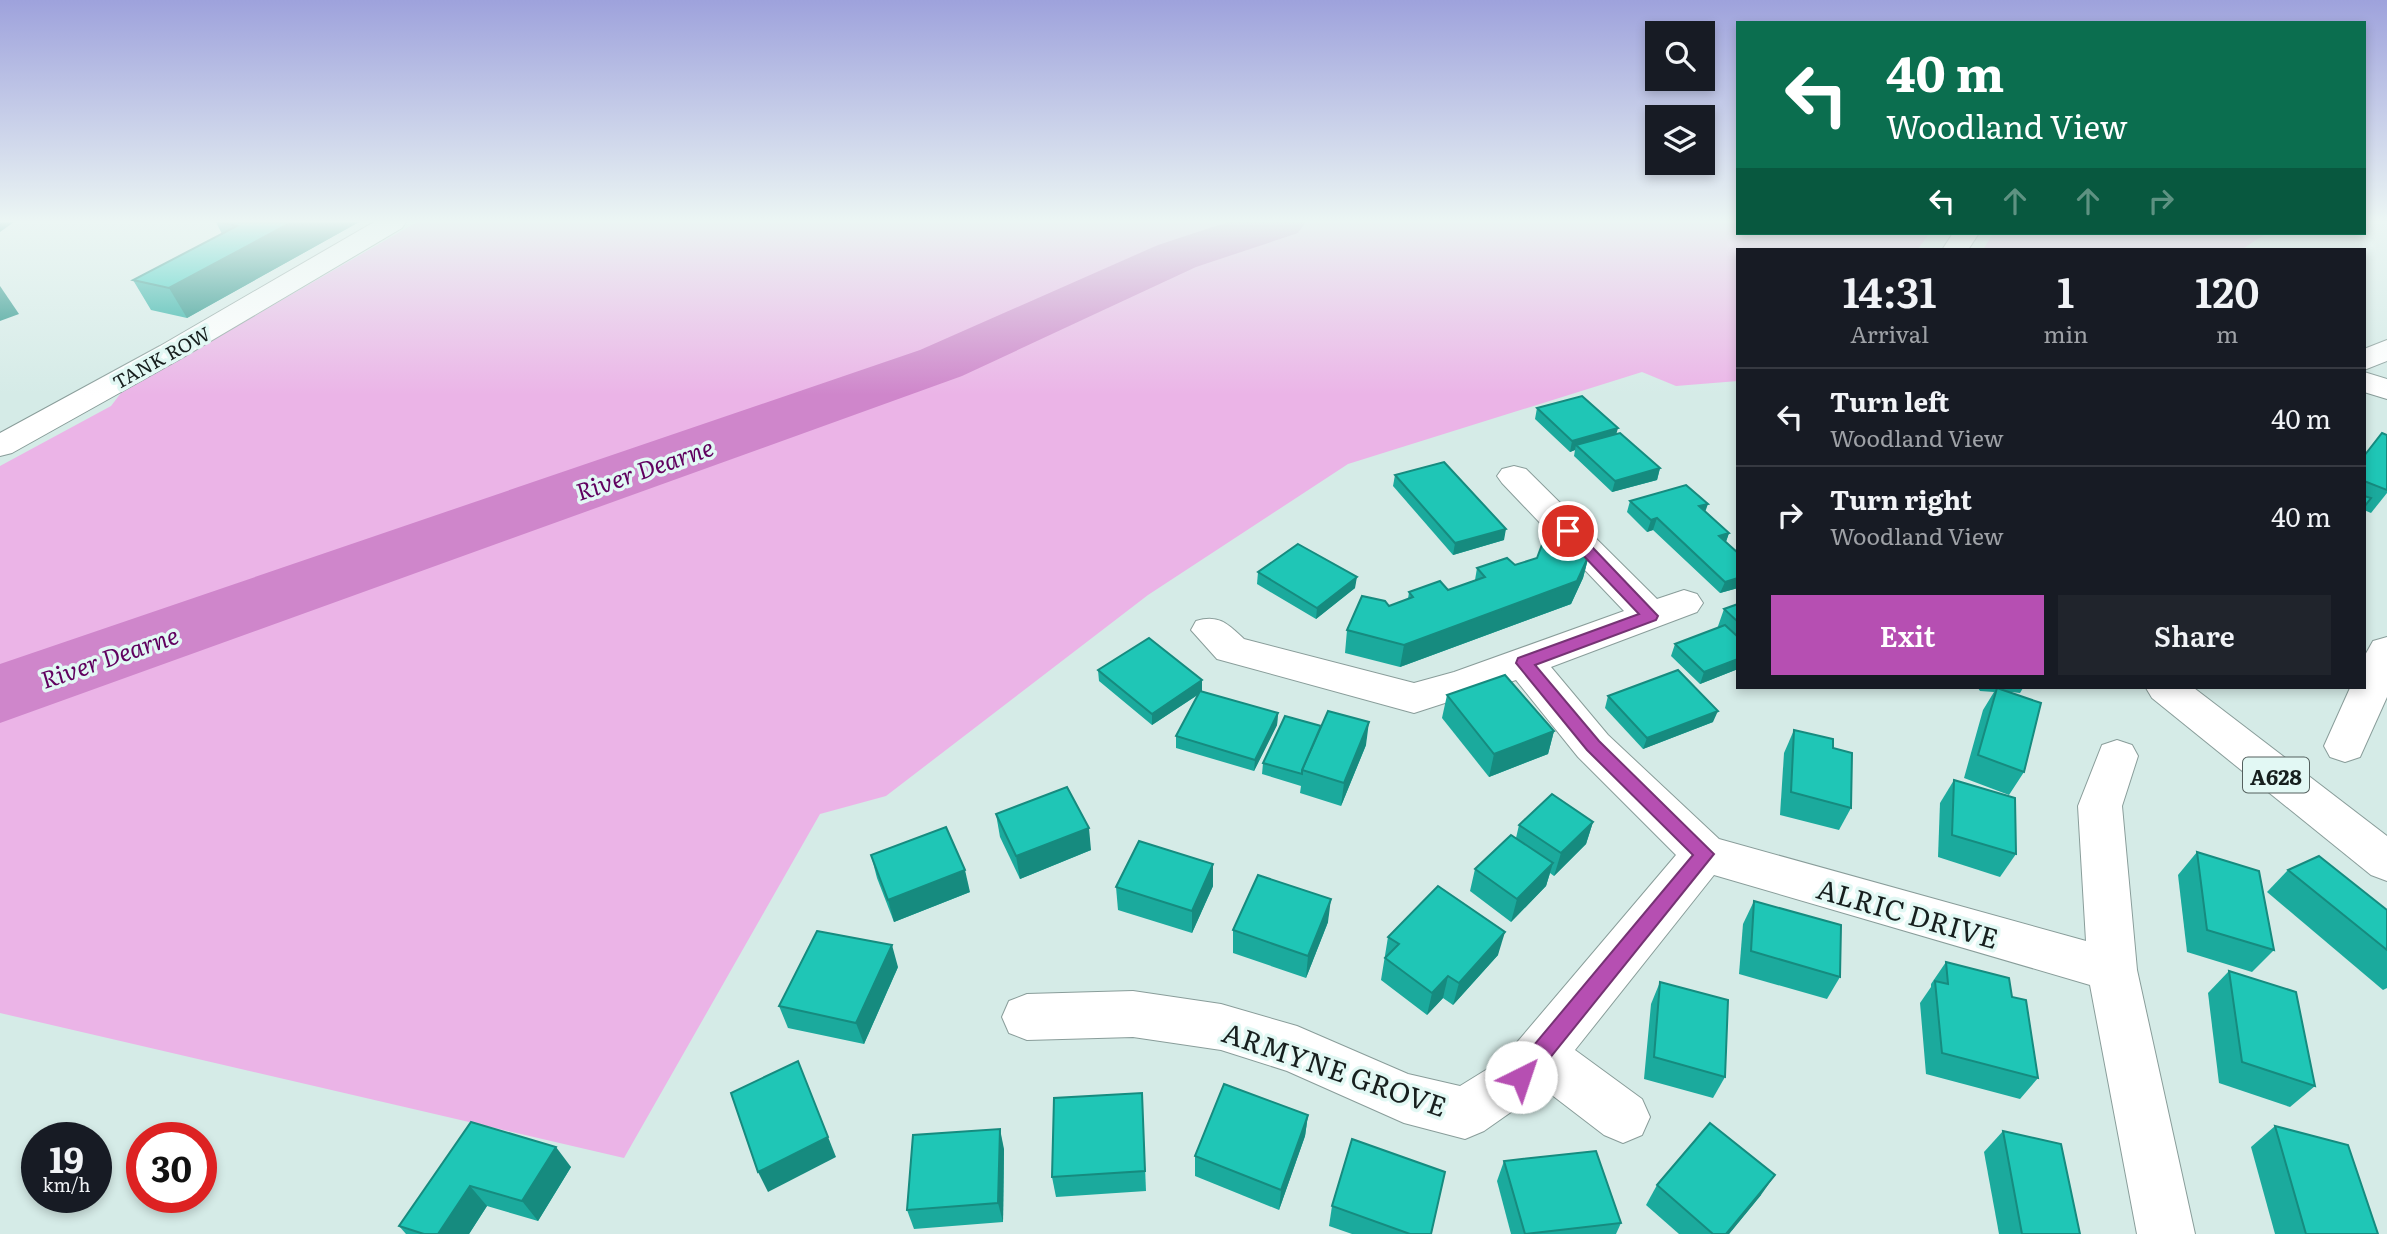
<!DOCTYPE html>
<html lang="en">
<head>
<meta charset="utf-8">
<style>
  body { margin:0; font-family:Literata,serif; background:#20242c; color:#f1f3f6; height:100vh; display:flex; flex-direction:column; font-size:26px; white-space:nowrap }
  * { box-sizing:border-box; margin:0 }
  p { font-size:23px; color:#9ea1a6 }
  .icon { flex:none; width:38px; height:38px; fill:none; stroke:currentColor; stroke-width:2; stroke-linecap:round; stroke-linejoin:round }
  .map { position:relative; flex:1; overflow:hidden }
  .details { position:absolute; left:1736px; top:248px; width:630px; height:441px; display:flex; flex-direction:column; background:#171b24; border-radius:0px; box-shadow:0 4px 10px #0003 }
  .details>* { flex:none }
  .hud { position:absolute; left:1736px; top:21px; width:630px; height:214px; border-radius:0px; box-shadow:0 4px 10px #0003; background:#0b6e4f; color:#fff; overflow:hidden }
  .tools { position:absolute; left:1645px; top:21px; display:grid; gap:14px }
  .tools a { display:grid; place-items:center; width:70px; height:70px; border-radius:0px; background:#171b24; box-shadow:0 4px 10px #0003; font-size:35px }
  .speed { position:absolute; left:21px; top:1122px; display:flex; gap:14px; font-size:35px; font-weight:700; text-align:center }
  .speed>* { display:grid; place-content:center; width:91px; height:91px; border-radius:50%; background:#171b24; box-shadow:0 4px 10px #0003; line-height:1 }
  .speed small { font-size:18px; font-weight:400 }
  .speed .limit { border:10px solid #d22; background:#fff; color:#111 }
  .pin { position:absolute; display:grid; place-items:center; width:60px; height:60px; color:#fff; margin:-30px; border:4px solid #fff; border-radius:50%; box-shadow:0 2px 7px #0007 }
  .me { position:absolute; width:77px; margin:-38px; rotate:41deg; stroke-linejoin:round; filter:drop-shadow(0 0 5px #0008) }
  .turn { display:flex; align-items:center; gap:24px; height:147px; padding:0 35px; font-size:32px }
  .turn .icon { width:91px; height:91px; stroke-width:2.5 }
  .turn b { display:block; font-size:49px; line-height:60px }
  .lanes { display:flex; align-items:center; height:66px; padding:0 35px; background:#0003; justify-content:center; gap:35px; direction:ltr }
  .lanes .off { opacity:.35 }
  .eta { display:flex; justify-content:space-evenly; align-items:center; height:119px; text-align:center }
  .eta b { font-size:42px; font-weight:600; line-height:49px }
  .cta { display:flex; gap:14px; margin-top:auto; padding:14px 35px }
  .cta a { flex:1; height:80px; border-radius:0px; background:#b64fb2; color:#fff; font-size:28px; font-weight:600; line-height:80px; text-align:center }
  .cta a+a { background:#20242c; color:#f1f3f6 }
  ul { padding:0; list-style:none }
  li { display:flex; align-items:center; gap:21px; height:98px; padding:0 35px; border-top:2px solid #363941 }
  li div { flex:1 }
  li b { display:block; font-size:26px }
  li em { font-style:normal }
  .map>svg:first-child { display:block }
  .green { fill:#ebb4e7 }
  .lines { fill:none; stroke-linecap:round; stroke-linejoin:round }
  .river { fill:#cf86cb; fill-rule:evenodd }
  .minor-casing { stroke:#899d9a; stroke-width:2 }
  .highway-casing { stroke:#899d9a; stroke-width:2 }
  .minor { fill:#fff; fill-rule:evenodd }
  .highway { fill:#fff; fill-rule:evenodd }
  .wall { fill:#1baa9d }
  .shaded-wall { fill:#168b7f }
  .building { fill:#1fc6b6; stroke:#168b7f; stroke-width:2 }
  .route { fill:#b64fb2; stroke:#763374; stroke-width:2 }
  .labels { text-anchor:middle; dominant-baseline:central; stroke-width:7; stroke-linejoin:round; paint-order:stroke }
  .far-street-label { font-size:19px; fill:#171f1e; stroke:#e2f8f4 }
  .shield { fill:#e2f8f4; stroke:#54605e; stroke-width:2 }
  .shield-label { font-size:21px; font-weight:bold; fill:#171f1e }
  .water-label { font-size:24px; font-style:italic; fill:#60015f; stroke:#e2f8f4 }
  .near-street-label { font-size:28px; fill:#171f1e; stroke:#e2f8f4 }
</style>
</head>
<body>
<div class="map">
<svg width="2387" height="1234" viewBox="0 0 2387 1234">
  <rect width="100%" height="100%" fill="#d5ebe7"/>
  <g class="green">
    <path d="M 417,222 L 1738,222 L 1738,233 L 1930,233 L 1917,250 L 1738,250 L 1738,381 L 1676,386 L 1642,372 L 1348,464 L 1148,595 L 886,796 L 820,814 L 624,1158 L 0,1013 L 0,722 L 73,687 L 466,549 L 1031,343 L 1107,308 L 1054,304 L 934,355 L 836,390 L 0,684 L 0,466 L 111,406 L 121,393 Z"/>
    <path d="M 1993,233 L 2267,233 L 2241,250 L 1983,250 Z"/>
  </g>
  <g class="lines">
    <path class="river" d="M 1228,222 L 1306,222 L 1298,233 L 1196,267 L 962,376 L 0,723 L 0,664 L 920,350 L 1158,245 Z"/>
    <defs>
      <g id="minor">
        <path d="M 374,222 L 406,222 L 402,228 L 182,358 L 12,453 L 0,456 L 0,433 L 160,346 Z"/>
        <path d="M 2387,340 L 2387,361 L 2364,370 L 2364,349 Z"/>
        <path d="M 2364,372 L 2387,379 L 2387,399 L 2364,392 Z"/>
        <path d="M 1514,466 L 1526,469 L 1657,599 L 1684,590 L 1697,594 L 1703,603 L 1697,612 L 1551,667 L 1608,735 L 1719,839 L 2086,941 L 2078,806 L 2102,745 L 2117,740 L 2132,745 L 2138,756 L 2122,806 L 2137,970 L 2195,1234 L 2137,1234 L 2090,985 L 1714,875 L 1575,1050 L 1642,1099 L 1650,1117 L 1642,1135 L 1623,1143 L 1604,1135 L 1544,1089 L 1484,1131 L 1465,1139 L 1404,1123 L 1287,1071 L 1221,1050 L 1133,1037 L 1027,1040 L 1009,1033 L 1002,1017 L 1009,1001 L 1027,994 L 1133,991 L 1221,1004 L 1297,1026 L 1408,1074 L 1460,1086 L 1502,1060 L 1676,855 L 1578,757 L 1516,680 L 1414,713 L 1217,659 L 1191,630 L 1196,621 C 1219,614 1228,624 1244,639 L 1414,683 L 1454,672 L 1624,611 L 1502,483 L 1497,476 L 1502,469 Z"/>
        <path d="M 2387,637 L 2387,697 L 2360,757 L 2345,762 L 2330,757 L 2324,746 L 2350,688 L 2364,688 L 2364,657 L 2373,641 Z"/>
      </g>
      <g id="highway">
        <path d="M 1953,233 L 1979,233 L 1968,250 L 1942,250 Z"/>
        <path d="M 2146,688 L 2194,688 L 2387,836 L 2387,881 L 2371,875 L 2152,698 Z"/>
      </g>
    </defs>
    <use href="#minor" class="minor-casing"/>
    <use href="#highway" class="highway-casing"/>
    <use href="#minor" class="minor"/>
    <use href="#highway" class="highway"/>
  </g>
  <g class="wall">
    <path d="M 216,222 L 359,222 L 187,318 L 151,310 L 133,280 L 222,234 Z"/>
    <path d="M 1537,408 L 1616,434 L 1660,468 L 1657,480 L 1612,492 L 1574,456 L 1575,450 L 1570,452 L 1535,419 Z"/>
    <path d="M 2387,435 L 2387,493 L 2371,513 L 2364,510 L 2364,456 Z"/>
    <path d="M 1395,475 L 1504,540 L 1453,555 L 1393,486 Z"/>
    <path d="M 1630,501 L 1705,511 L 1729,533 L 1726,542 L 1738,553 L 1738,588 L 1720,593 L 1653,530 L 1647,532 L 1627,512 Z"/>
    <path d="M 1589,555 L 1583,578 L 1571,604 L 1400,667 L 1345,653 L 1347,630 L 1389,606 L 1408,599 L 1409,592 L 1448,590 L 1475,580 L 1477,568 L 1515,565 Z"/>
    <path d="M 1258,572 L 1355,588 L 1316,619 L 1257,584 Z"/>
    <path d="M 1738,604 L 1738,669 L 1700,684 L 1671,656 L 1675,644 L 1717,629 L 1724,609 Z"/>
    <path d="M 1098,670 L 1202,692 L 1278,713 L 1277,725 L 1254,771 L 1176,748 L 1176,736 L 1199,694 L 1152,725 L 1099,681 Z"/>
    <path d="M 1978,688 L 2023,688 L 2020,693 L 2012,692 L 2024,772 L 2009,795 L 1964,778 L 1983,710 L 1994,692 L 1980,691 Z"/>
    <path d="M 1447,695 L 1554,731 L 1548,754 L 1489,777 L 1442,718 Z"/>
    <path d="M 1608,696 L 1713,722 L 1643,749 L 1605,708 Z"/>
    <path d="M 1794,730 L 1833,748 L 1851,808 L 1839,830 L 1780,815 L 1784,753 Z"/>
    <path d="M 1366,745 L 1341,806 L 1300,793 L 1301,786 L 1262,774 L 1263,763 Z"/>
    <path d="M 1954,780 L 2016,854 L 2000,877 L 1938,857 L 1940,803 Z"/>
    <path d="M 996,814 L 1091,850 L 1020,879 L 1000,837 Z"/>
    <path d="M 1593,822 L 1586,844 L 1554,876 L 1550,873 L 1546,886 L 1511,922 L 1470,891 L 1475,869 L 1516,838 L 1519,825 Z"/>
    <path d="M 2197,852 L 2274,950 L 2252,972 L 2187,952 L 2178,875 Z"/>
    <path d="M 871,855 L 970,892 L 894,922 L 877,878 Z"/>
    <path d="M 2288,870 L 2387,910 L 2387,988 L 2383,990 L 2267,892 Z"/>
    <path d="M 1213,886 L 1192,933 L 1118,910 L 1116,887 Z"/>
    <path d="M 1754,901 L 1840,977 L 1827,999 L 1739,974 L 1743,924 Z"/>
    <path d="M 1328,922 L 1306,978 L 1233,953 L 1233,930 Z"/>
    <path d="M 1388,937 L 1498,955 L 1453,1005 L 1443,998 L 1427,1015 L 1381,980 Z"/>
    <path d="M 1946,962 L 2012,997 L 2038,1078 L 2020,1099 L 1926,1074 L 1920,1003 L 1931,987 L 1931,984 Z"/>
    <path d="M 898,967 L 864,1044 L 788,1028 L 779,1006 Z"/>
    <path d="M 2229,971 L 2315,1086 L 2290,1107 L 2219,1083 L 2208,993 Z"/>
    <path d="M 1660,982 L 1725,1077 L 1713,1098 L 1644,1079 L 1651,1004 Z"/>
    <path d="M 1142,1093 L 1146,1191 L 1056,1197 L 1052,1177 Z"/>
    <path d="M 1308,1115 L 1305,1136 L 1279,1210 L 1195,1176 L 1195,1156 Z"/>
    <path d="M 471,1122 L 571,1167 L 538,1221 L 487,1206 L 469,1234 L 406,1234 L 399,1226 Z"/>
    <path d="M 2275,1126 L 2378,1234 L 2275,1234 L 2251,1147 Z"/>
    <path d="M 2003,1131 L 2080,1234 L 1999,1234 L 1984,1152 Z"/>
    <path d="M 1004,1149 L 1003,1222 L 914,1229 L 907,1210 Z"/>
    <path d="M 1504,1161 L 1621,1223 L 1616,1234 L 1511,1234 L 1497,1181 Z"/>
    <path d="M 1657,1185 L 1761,1195 L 1729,1234 L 1679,1234 L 1646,1205 Z"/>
    <path d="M 1332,1206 L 1431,1234 L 1352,1234 L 1329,1226 Z"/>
  </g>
  <g class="shaded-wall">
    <path d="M 0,222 L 14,222 L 0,232 Z"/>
    <path d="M 292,222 L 359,222 L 187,318 L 169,288 Z"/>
    <path d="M 0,286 L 19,314 L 0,321 Z"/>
    <path d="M 1618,428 L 1615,439 L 1576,445 L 1575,450 L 1570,452 L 1572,441 Z"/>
    <path d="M 1660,468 L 1657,480 L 1612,492 L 1615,481 Z"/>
    <path d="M 1708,504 L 1704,515 L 1699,506 Z"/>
    <path d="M 1657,518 L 1653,530 L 1647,532 L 1651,520 Z"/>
    <path d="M 1506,529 L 1504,540 L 1453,555 L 1455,543 Z"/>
    <path d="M 1729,533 L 1725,544 L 1719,536 Z"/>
    <path d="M 1589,555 L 1583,578 L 1571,604 L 1400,667 L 1404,645 Z"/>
    <path d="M 1357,577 L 1355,588 L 1316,619 L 1317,608 Z"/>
    <path d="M 1738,578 L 1738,588 L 1720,593 L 1725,582 Z"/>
    <path d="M 1738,659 L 1738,669 L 1700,684 L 1704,672 Z"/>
    <path d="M 1202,680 L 1202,692 L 1152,725 L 1152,714 Z"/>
    <path d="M 1718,711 L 1713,722 L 1643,749 L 1647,738 Z"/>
    <path d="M 1278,713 L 1277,725 L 1254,771 L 1255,760 Z"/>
    <path d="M 1369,722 L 1366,745 L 1341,806 L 1344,783 Z"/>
    <path d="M 1554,731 L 1548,754 L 1489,777 L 1494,754 Z"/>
    <path d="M 1593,822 L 1586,844 L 1554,876 L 1561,853 Z"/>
    <path d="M 1089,828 L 1091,850 L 1020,879 L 1016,856 Z"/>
    <path d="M 1553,863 L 1546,886 L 1511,922 L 1517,899 Z"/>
    <path d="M 1213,864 L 1213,886 L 1192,933 L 1192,911 Z"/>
    <path d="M 965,870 L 970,892 L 894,922 L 888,900 Z"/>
    <path d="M 1331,899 L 1328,922 L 1306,978 L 1308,956 Z"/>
    <path d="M 1505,932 L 1498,955 L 1453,1005 L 1459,983 Z"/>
    <path d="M 892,945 L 898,967 L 864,1044 L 856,1023 Z"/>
    <path d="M 1448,976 L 1443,998 L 1427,1015 L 1432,993 Z"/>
    <path d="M 798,1061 L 836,1157 L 768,1192 L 758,1172 Z"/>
    <path d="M 1308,1115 L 1305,1136 L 1279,1210 L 1281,1190 Z"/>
    <path d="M 1000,1129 L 1004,1149 L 1003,1222 L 998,1203 Z"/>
    <path d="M 556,1147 L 571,1167 L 538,1221 L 522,1201 Z"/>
    <path d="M 1775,1175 L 1761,1195 L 1729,1234 L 1726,1234 Z"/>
    <path d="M 470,1186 L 487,1206 L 469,1234 L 438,1234 Z"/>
  </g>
  <g class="building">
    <path d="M 218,222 L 292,222 L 169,288 L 133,280 L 237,226 Z"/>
    <path d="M 1582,396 L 1618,428 L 1572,441 L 1537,408 Z"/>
    <path d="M 1620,433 L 1660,468 L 1615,481 L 1576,445 Z"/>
    <path d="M 2382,433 L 2387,435 L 2387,490 L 2364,481 L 2364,456 Z"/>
    <path d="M 1444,462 L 1506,529 L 1455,543 L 1395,475 Z"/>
    <path d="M 1686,485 L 1708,504 L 1699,506 L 1729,533 L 1719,536 L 1738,553 L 1738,578 L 1725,582 L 1657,518 L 1651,520 L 1630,501 Z"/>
    <path d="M 2364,496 L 2371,498 L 2364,507 Z"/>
    <path d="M 1543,542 L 1589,555 L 1577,581 L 1404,645 L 1347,630 L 1362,596 L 1385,601 L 1389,606 L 1413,597 L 1409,592 L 1440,581 L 1448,590 L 1485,577 L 1477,568 L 1507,558 L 1515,565 L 1537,558 Z"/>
    <path d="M 1298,544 L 1357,577 L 1317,608 L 1258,572 Z"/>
    <path d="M 1738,604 L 1738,622 L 1724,609 Z"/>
    <path d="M 1725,625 L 1738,637 L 1738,659 L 1704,672 L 1675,644 Z"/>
    <path d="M 1149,638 L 1202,680 L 1152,714 L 1098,670 Z"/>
    <path d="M 1678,670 L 1718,711 L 1647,738 L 1608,696 Z"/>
    <path d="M 1505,675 L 1554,731 L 1494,754 L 1447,695 Z"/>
    <path d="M 1997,688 L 2041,703 L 2024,772 L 1978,755 Z"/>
    <path d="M 1200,691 L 1278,713 L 1255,760 L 1176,736 Z"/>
    <path d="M 1328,711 L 1369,722 L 1344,783 L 1302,770 Z"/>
    <path d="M 1285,716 L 1321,726 L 1302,770 L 1302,774 L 1263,763 Z"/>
    <path d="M 1794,730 L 1833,739 L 1833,748 L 1852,753 L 1851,808 L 1791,792 Z"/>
    <path d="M 1954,780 L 2015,798 L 2016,854 L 1952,835 Z"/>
    <path d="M 1067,787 L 1089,828 L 1016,856 L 996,814 Z"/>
    <path d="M 1552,794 L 1593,822 L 1561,853 L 1519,825 Z"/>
    <path d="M 946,827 L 965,870 L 888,900 L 871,855 Z"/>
    <path d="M 1511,835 L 1553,863 L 1517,899 L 1475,869 Z"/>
    <path d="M 1139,841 L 1213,864 L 1192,911 L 1116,887 Z"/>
    <path d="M 2197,852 L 2259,871 L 2274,950 L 2207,930 Z"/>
    <path d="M 2319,856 L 2387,910 L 2387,950 L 2288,870 Z"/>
    <path d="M 1258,875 L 1331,899 L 1308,956 L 1233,930 Z"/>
    <path d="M 1438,886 L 1505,932 L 1459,983 L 1448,976 L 1432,993 L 1385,958 L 1399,944 L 1388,937 Z"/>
    <path d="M 1754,901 L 1841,925 L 1840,977 L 1751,951 Z"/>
    <path d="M 817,931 L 892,945 L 856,1023 L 779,1006 Z"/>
    <path d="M 1946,962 L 2009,978 L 2012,997 L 2026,1000 L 2038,1078 L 1942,1053 L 1935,981 L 1948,984 Z"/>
    <path d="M 2229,971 L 2296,992 L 2315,1086 L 2242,1062 Z"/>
    <path d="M 1660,982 L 1728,1000 L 1725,1077 L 1654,1057 Z"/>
    <path d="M 798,1061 L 828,1137 L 758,1172 L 731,1093 Z"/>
    <path d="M 1224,1084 L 1308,1115 L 1281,1190 L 1195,1156 Z"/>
    <path d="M 1142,1093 L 1145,1171 L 1052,1177 L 1054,1098 Z"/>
    <path d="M 471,1122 L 556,1147 L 522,1201 L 470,1186 L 438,1234 L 424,1234 L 399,1226 Z"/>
    <path d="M 1710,1123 L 1775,1175 L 1726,1234 L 1713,1234 L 1657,1185 Z"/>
    <path d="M 2275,1126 L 2348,1145 L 2378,1234 L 2306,1234 Z"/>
    <path d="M 1000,1129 L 998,1203 L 907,1210 L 913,1135 Z"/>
    <path d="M 2003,1131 L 2061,1144 L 2080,1234 L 2022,1234 Z"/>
    <path d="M 1352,1139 L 1445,1172 L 1431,1234 L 1410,1234 L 1332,1206 Z"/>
    <path d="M 1596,1151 L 1621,1223 L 1525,1234 L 1504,1161 Z"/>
  </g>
  <linearGradient id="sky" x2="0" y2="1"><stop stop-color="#9ea2dc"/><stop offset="0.56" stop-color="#ecf6f4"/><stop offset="1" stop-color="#ecf6f4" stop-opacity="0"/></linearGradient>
  <rect width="2387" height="395" fill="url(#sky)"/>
  <path class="route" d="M 1568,526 L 1573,527 L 1658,616 L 1656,620 L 1535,665 L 1599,741 L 1714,854 L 1529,1084 L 1521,1087 L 1514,1084 L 1511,1077 L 1514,1069 L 1693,855 L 1587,750 L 1516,663 L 1518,658 L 1639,614 L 1563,534 L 1561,531 Z"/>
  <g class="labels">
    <g class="far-street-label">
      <text transform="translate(161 357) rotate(-29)">TANK ROW</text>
    </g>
    <rect class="shield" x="2243" y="757.5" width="66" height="35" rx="5"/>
    <g class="shield-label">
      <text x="2276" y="775">A628</text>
    </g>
    <g class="water-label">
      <text transform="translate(644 468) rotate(-19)">River Dearne</text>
      <text transform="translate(109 656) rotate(-19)">River Dearne</text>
    </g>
    <g class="near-street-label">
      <text transform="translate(1908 912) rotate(16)">ALRIC DRIVE</text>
      <text transform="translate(1335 1068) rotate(19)">ARMYNE GROVE</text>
    </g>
  </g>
</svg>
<div class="tools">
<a><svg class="icon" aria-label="search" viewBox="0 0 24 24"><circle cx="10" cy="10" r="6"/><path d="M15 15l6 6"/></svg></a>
<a><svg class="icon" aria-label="layers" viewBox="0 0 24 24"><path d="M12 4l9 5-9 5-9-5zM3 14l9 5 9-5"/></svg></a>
</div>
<div class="speed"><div>19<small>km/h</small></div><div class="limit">30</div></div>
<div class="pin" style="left:1568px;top:531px;background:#d93025"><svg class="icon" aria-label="arrive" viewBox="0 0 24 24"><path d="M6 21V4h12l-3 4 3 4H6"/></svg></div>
<svg class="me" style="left:1521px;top:1077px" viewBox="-20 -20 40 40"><circle r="19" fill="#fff"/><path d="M0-13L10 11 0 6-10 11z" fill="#b64fb2"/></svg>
<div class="hud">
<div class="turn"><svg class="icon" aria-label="left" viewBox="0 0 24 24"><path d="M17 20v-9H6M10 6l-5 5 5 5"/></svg><div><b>40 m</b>Woodland View</div></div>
<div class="lanes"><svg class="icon" aria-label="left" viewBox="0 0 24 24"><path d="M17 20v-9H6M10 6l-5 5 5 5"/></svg><svg class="icon off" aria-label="ahead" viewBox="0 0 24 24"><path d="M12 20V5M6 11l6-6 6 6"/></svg><svg class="icon off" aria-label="ahead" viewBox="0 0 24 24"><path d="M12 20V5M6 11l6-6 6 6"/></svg><svg class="icon off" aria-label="right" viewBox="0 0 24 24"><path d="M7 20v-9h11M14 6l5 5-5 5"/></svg></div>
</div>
<section class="details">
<div class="eta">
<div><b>14:31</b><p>Arrival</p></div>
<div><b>1</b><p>min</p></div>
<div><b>120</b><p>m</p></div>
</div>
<ul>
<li><svg class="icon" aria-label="left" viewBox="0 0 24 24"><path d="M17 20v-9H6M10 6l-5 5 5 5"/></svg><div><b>Turn left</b><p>Woodland View</p></div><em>40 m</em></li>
<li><svg class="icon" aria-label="right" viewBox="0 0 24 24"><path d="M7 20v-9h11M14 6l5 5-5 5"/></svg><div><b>Turn right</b><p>Woodland View</p></div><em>40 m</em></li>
</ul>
<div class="cta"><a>Exit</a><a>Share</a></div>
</section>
</div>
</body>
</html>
